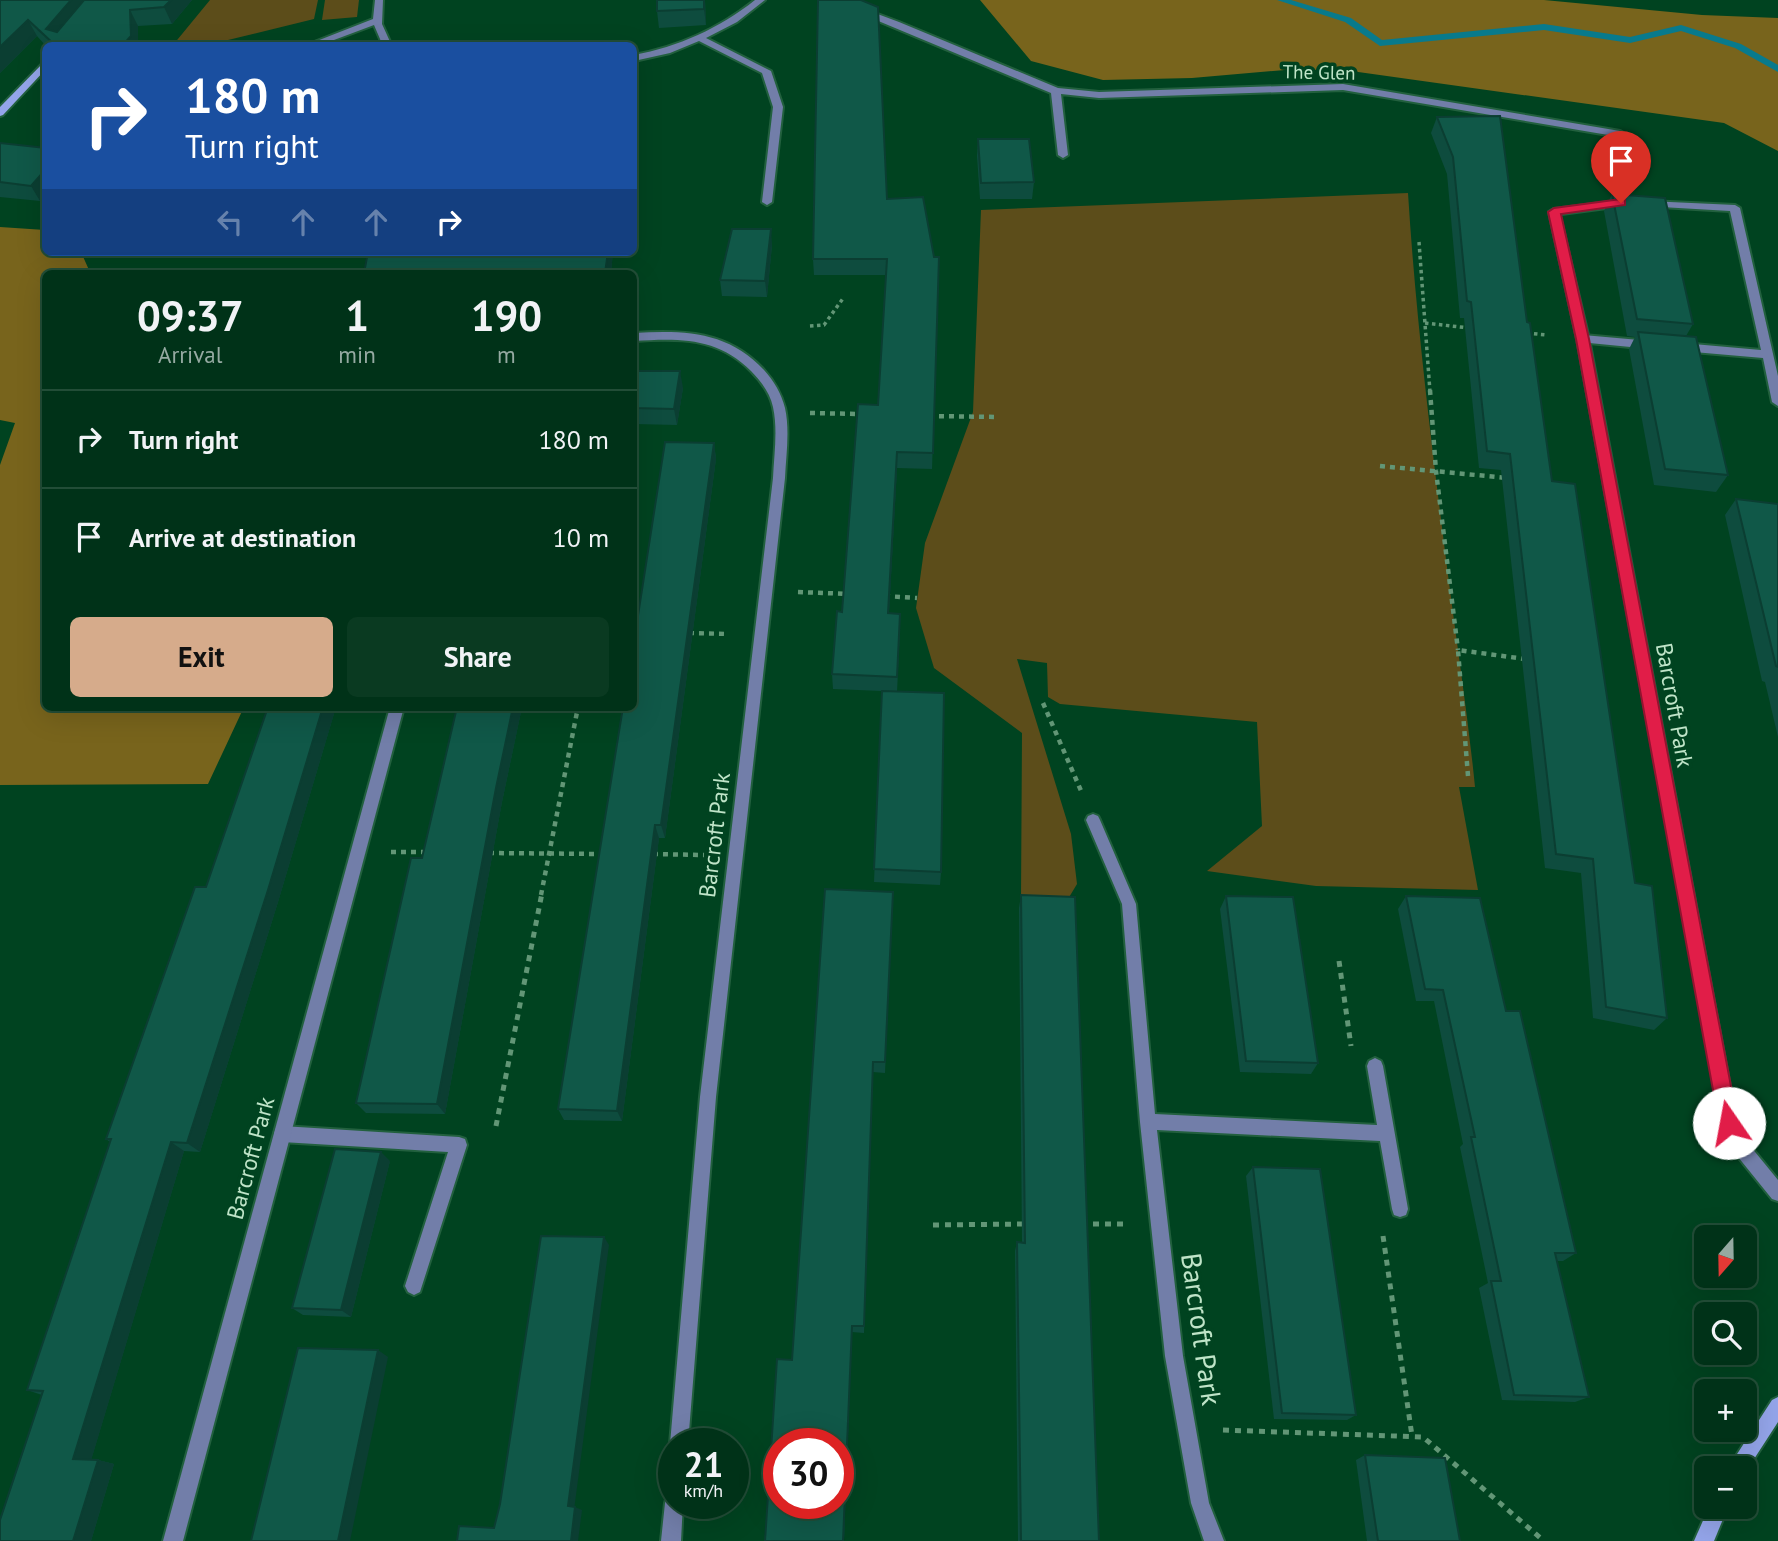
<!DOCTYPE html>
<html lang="en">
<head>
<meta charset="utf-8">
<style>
  body { margin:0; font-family:"PT Sans",sans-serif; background:#0a3a21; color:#f1f3f6; height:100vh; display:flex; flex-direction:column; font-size:26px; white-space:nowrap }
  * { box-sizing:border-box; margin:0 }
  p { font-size:23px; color:#95aaa2 }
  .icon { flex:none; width:38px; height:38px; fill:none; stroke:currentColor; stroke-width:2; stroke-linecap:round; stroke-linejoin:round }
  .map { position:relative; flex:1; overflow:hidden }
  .panel { position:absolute; left:42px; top:270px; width:595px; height:441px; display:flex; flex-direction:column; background:#003218; border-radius:10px; box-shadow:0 7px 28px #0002,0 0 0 2px #224d37 }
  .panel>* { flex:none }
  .banner { position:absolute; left:42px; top:42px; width:595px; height:214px; border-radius:10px; box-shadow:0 7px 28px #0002,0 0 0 2px #224d37; background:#1a4fa0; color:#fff; overflow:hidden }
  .needle { width:46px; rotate:200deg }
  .tools { position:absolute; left:1694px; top:1225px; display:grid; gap:14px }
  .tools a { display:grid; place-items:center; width:63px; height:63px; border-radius:10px; background:#003218; box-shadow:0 7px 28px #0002,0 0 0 2px #224d37; font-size:35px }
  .speed { position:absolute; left:658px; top:1428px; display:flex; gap:14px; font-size:35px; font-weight:700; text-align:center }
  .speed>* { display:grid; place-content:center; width:91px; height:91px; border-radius:50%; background:#003218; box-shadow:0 7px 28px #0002,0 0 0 2px #224d37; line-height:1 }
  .speed small { font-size:18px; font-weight:400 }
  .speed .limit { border:10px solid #d22; background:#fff; color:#111 }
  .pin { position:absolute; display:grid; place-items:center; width:60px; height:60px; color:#fff; margin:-72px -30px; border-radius:50% 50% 50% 0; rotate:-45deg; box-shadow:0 0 7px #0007 }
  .pin .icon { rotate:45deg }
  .me { position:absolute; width:77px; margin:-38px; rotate:348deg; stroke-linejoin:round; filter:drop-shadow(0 0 5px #0008) }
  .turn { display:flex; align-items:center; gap:24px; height:147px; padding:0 28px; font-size:32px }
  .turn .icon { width:91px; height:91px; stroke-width:2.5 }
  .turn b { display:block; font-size:49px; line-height:60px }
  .lanes { display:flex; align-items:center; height:66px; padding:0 28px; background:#0003; justify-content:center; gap:35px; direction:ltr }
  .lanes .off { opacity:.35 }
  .eta { display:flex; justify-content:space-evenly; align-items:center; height:119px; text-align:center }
  .eta b { font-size:42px; font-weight:700; line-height:49px }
  .button { display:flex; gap:14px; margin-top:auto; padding:14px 28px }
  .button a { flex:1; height:80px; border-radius:10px; background:#d6ab8b; color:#111; font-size:28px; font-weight:700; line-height:80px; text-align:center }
  .button a+a { background:#0a3a21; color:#f1f3f6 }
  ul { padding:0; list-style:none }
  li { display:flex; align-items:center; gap:21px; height:98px; padding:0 28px; border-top:2px solid #224d37 }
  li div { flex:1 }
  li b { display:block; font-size:26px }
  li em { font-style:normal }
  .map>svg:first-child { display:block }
  .green { fill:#5c4d1a }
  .forest { fill:#78641c }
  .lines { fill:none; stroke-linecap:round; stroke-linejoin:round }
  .stream { fill:#087a8c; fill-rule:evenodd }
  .lane-casing { stroke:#22603e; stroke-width:4 }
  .street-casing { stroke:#22603e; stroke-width:4 }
  .secondary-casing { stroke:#22603e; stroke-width:4 }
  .path-far2 { stroke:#629676; stroke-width:3.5; stroke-dasharray:3.5 3.5; stroke-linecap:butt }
  .path-far1 { stroke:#629676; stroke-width:4.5; stroke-dasharray:5 5; stroke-linecap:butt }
  .path { stroke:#629676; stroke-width:5; stroke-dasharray:6 6; stroke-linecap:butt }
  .lane { fill:#727ea9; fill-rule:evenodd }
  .street { fill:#727ea9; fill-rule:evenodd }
  .secondary { fill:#94a5ea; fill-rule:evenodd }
  .wall { fill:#0e4c3e }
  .shaded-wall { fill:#0b3e32 }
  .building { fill:#105848; stroke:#0b3e32; stroke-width:2; fill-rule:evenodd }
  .route { fill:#e11d48; stroke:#92132f; stroke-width:2 }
  .labels { text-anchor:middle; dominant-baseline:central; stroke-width:7; stroke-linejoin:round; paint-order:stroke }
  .far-street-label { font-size:19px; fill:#bfe4c8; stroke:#004320 }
  .street-label { font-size:23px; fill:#bfe4c8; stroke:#004320 }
  .near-street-label { font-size:28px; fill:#bfe4c8; stroke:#004320 }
</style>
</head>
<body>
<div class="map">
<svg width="1778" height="1541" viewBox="0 0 1778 1541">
  <rect width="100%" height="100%" fill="#004320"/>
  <g class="green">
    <path d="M 210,0 L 318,0 L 314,19 L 228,40 L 221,45 L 173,45 Z"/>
    <path d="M 325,0 L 359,0 L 357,17 L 322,20 Z"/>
    <path d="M 1408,193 C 1416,321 1432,448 1448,575 C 1457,646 1468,716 1475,787 L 1459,787 L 1478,890 L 1316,886 L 1207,871 L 1262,826 L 1257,722 L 1060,704 L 1048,697 L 1047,663 L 1017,659 L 1071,834 L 1077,884 L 1065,904 L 1021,899 L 1022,733 L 934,668 L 916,608 L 925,543 L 973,412 L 981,210 Z"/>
  </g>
  <g class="forest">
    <path d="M 980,0 L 1544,0 L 1702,15 L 1778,18 L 1778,151 L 1724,123 L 1344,70 L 1285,70 L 1192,78 L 1103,80 L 1031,61 Z"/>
    <path d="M 0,227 L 45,230 L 46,252 L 81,252 L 89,270 L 89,273 L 46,273 L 46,707 L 244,707 L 208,784 L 0,785 L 0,465 L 15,423 L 0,420 Z"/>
  </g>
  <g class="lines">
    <path class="stream" d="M 1277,0 L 1291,0 L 1351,18 L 1382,40 L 1544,24 L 1630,37 L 1681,25 L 1741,44 L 1778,65 L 1778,72 L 1735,48 L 1681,31 L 1630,43 L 1544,30 L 1380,46 L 1345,22 Z"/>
    <defs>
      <g id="lane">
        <path d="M 1625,200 L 1630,203 L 1629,205 L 1554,215 L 1549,212 L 1554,209 Z"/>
        <path d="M 1648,201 L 1735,205 L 1740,208 L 1778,376 L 1778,406 L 1772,402 L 1763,358 L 1682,351 L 1676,347 L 1682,343 L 1761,350 L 1730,211 L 1644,206 L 1644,202 Z"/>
        <path d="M 1583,335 L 1651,341 L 1657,345 L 1651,349 L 1579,342 L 1577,339 Z"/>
        <path d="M 282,1126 L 459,1137 L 465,1139 L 467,1145 L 420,1292 L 414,1295 L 408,1292 L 405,1286 L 448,1152 L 282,1142 L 276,1140 L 274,1134 L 276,1128 Z"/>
      </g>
      <g id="street">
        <path d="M 375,0 L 383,0 L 382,24 L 392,46 L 383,46 L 374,25 L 318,46 L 304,46 L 373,19 Z"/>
        <path d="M 755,0 L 765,0 L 737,22 L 706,38 L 771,71 L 783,107 L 772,202 L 767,205 L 762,202 L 773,107 L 762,73 L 699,41 L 670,53 L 634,61 L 634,55 C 678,47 720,28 755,0 Z"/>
        <path d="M 828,0 L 840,0 L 899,22 L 1058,88 L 1099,92 L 1343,84 L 1620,131 L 1625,134 L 1620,137 L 1343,90 L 1099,98 L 1061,94 L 1068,155 L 1063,158 L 1058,155 L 1051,93 Z"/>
        <path d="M 1554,209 L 1559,212 L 1589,339 L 1737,1123 L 1742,1136 L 1778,1180 L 1778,1201 L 1772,1199 L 1730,1147 L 1721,1123 L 1577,339 L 1549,212 Z"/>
        <path d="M 634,333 C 684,330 728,331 764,370 C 774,381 781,393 785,408 C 790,431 786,455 785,478 L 716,1097 L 688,1444 L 674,1444 L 674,1451 L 670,1444 L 700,1097 L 773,478 C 774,455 778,430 773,407 C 770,393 761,381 751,371 C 718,337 678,338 634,341 Z"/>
        <path d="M 390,707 L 404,707 L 183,1541 L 163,1541 Z"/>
        <path d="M 1093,814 L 1098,816 L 1100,820 L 1136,904 L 1155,1114 L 1377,1125 L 1367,1066 L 1369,1061 L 1375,1058 L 1381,1061 L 1383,1066 L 1408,1209 L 1406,1215 L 1400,1217 L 1394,1215 L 1392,1209 L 1380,1141 L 1157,1130 L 1183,1356 L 1209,1503 L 1224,1541 L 1204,1541 L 1191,1503 L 1165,1356 L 1140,1122 L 1122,904 L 1086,820 L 1088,816 Z"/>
        <path d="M 674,1494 L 674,1503 L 683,1503 L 681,1541 L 661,1541 L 665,1503 L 667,1496 Z"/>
      </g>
      <g id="secondary">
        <path d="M 46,60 L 46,69 L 3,115 L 0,116 L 0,107 Z"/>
        <path d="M 1778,1397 L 1778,1422 L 1745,1473 L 1745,1468 L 1728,1468 L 1772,1400 Z"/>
        <path d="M 1709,1507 L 1728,1507 L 1714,1541 L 1694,1541 Z"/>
      </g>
    </defs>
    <use href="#lane" class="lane-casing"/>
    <use href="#street" class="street-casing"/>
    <use href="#secondary" class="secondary-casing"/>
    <g class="path-far2">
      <path d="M 1419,242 L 1430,392"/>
      <path d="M 1425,323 L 1469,328"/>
      <path d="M 810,326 L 824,325 L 844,297"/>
      <path d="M 1527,333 L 1547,335"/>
    </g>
    <g class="path-far1">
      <path d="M 1430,390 L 1436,471 L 1458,650"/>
      <path d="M 810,413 L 861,414"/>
      <path d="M 929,416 L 998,417"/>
      <path d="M 1380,466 L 1508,478"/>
      <path d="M 798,592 L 849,594"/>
      <path d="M 885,596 L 917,598"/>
      <path d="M 689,633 L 729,634"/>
      <path d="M 1043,703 L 1082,793"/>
      <path d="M 1468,776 L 1458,650 L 1525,659"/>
      <path d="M 391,852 L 428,852"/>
      <path d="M 489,853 L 603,854"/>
      <path d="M 653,854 L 704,855"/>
      <path d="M 541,895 L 578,707"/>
    </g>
    <g class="path">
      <path d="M 1339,961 L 1351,1046"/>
      <path d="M 496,1126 L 542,893"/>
      <path d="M 1081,1224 L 1125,1224"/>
      <path d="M 933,1225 L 1027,1224"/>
      <path d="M 1383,1236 L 1412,1436"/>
      <path d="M 1223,1430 L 1423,1437 L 1544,1541"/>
    </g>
    <use href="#lane" class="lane"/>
    <use href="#street" class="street"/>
    <use href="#secondary" class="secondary"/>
  </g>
  <g class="wall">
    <path d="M 0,0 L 192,0 L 172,24 L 138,26 L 138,46 L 46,46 L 37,36 L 0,73 Z"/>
    <path d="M 705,0 L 706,25 L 659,28 L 657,11 Z"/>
    <path d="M 1437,117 L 1527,322 L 1552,481 L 1635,883 L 1667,1018 L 1654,1030 L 1593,1018 L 1581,873 L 1545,868 L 1501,470 L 1479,468 L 1464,318 L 1460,318 L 1447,174 L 1431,133 Z"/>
    <path d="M 978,139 L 1034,182 L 1032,199 L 980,199 L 977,156 Z"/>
    <path d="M 0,143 L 46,148 L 40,201 L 0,197 Z"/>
    <path d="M 1612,194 L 1693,324 L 1686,336 L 1728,475 L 1716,492 L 1654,485 L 1629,349 L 1635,337 L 1627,336 L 1604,211 Z"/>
    <path d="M 887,199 L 934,257 L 939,257 L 932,469 L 897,468 L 889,613 L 900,629 L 897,692 L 941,872 L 940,885 L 874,882 L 882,691 L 833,689 L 832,674 L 878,405 L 886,275 L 814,275 L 813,259 Z"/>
    <path d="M 772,245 L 767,297 L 722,296 L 720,280 Z"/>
    <path d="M 368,252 L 613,252 L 611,273 L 364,273 Z"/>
    <path d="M 634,371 L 683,388 L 677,425 L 634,424 Z"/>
    <path d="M 714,443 L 716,459 L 665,838 L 659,838 L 622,1121 L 564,1120 L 558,1109 Z"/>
    <path d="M 1736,499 L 1778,504 L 1778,737 L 1765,682 L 1762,681 L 1725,515 Z"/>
    <path d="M 268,707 L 336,707 L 278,902 L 200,1152 L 184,1151 L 91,1460 L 98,1460 L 114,1464 L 91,1541 L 0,1541 L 42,1395 L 27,1390 L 110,1142 L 106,1139 L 206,887 Z"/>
    <path d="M 457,707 L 522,707 L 502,802 L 445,1114 L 366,1113 L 356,1103 L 422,858 Z"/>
    <path d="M 893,892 L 885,1073 L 873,1072 L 864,1333 L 852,1332 L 844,1541 L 792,1360 Z"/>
    <path d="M 1021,895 L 1099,1541 L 1018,1541 L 1015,1251 L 1017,1242 L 1022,1243 L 1019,908 Z"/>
    <path d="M 1226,896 L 1318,1063 L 1311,1074 L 1240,1072 L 1220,909 Z"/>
    <path d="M 1406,896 L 1506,1011 L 1576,1253 L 1563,1261 L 1557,1261 L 1589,1397 L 1575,1402 L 1502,1400 L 1479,1288 L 1488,1283 L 1460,1147 L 1463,1144 L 1434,1001 L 1416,1001 L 1398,909 Z"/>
    <path d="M 390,1161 L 351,1317 L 303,1315 L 292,1308 Z"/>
    <path d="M 1253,1167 L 1356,1415 L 1347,1420 L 1274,1419 L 1246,1176 Z"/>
    <path d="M 1365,1455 L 1460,1541 L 1367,1541 L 1356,1460 Z"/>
  </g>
  <g class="shaded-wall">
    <path d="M 71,0 L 94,0 L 55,45 L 46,29 Z"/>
    <path d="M 171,0 L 192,0 L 172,24 L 164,7 Z"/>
    <path d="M 704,0 L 705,0 L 706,25 L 704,9 Z"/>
    <path d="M 130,10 L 138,26 L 138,46 L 122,46 Z"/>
    <path d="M 28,20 L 37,36 L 0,73 L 0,47 Z"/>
    <path d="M 46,169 L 46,196 L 40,201 L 31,186 Z"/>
    <path d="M 771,229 L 772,245 L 767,297 L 765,281 Z"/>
    <path d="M 608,252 L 613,252 L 611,273 L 605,273 Z"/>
    <path d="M 680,371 L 683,388 L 677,425 L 674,409 Z"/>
    <path d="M 714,443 L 716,459 L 665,838 L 661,825 Z"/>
    <path d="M 897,452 L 897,468 L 888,629 L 888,613 Z"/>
    <path d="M 323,707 L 336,707 L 278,902 L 200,1152 L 187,1143 Z"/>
    <path d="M 513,707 L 522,707 L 502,802 L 445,1114 L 437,1104 L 496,788 Z"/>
    <path d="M 655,825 L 659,838 L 622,1121 L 617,1111 Z"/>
    <path d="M 873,1062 L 873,1072 L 864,1333 L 864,1326 Z"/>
    <path d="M 171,1142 L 184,1151 L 90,1464 L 73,1459 Z"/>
    <path d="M 381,1152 L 390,1161 L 351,1317 L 341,1310 Z"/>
    <path d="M 604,1237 L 609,1245 L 574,1510 L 568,1506 Z"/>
    <path d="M 852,1326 L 852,1332 L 844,1541 L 843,1541 Z"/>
    <path d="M 378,1350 L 388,1357 L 350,1541 L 338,1541 Z"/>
    <path d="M 98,1460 L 114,1464 L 91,1541 L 73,1541 Z"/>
    <path d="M 575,1507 L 582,1510 L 578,1541 L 571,1541 Z"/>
  </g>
  <g class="building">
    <path d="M 0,0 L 71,0 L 46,29 L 57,32 L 84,0 L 171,0 L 164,7 L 130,10 L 131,36 L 122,46 L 56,46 L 28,20 L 0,47 Z"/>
    <path d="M 657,0 L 704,0 L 704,9 L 657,11 Z"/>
    <path d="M 818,0 L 861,0 L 878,7 L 887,199 L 923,197 L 934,257 L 939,257 L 933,453 L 897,452 L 888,613 L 900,614 L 897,677 L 832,674 L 837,611 L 842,612 L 858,404 L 878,405 L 887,259 L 813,259 Z"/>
    <path d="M 1500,116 L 1527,322 L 1530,323 L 1552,481 L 1575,484 L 1635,883 L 1652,886 L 1667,1018 L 1606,1007 L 1593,859 L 1556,854 L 1510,454 L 1487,451 L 1471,302 L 1467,301 L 1453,157 L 1437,117 Z"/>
    <path d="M 978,139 L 1029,139 L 1034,182 L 981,183 Z"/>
    <path d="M 0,143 L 46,148 L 46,169 L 31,186 L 0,182 Z"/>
    <path d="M 1612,194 L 1665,198 L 1693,324 L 1637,319 Z"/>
    <path d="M 732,229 L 771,229 L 765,281 L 720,280 Z"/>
    <path d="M 368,252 L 608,252 L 605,273 L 522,273 L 523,270 L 449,270 L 448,273 L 364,273 Z"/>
    <path d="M 1638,332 L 1696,337 L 1728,475 L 1665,469 Z"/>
    <path d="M 634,371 L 680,371 L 674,409 L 634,408 Z"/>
    <path d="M 665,442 L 714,443 L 661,825 L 655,825 L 617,1111 L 558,1109 L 623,707 L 634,707 L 634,641 Z"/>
    <path d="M 1736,499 L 1778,504 L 1778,667 L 1776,666 Z"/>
    <path d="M 882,691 L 944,693 L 941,872 L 874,869 Z"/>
    <path d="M 268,707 L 323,707 L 268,890 L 187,1143 L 171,1142 L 73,1459 L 98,1460 L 73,1541 L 0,1541 L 0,1520 L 43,1391 L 27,1390 L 111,1139 L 106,1139 L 195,887 L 206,887 Z"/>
    <path d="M 457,707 L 513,707 L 496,788 L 437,1104 L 356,1103 L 411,858 L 422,858 Z"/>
    <path d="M 825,889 L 893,892 L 885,1062 L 873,1062 L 864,1326 L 852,1326 L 843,1541 L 765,1541 L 777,1359 L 792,1360 ZM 779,1444 L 838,1444 L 838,1503 L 779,1503 Z"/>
    <path d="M 1021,895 L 1075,897 L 1099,1541 L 1021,1541 L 1017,1242 L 1025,1243 Z"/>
    <path d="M 1226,896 L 1293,897 L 1318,1063 L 1246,1061 Z"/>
    <path d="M 1406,896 L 1480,898 L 1506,1011 L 1520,1011 L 1576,1253 L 1555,1253 L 1589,1397 L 1514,1395 L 1491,1281 L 1501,1281 L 1471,1137 L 1475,1137 L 1443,990 L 1425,989 Z"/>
    <path d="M 335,1149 L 381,1152 L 341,1310 L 292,1308 Z"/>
    <path d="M 1253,1167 L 1320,1169 L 1356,1415 L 1282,1413 Z"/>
    <path d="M 541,1236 L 604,1237 L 568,1506 L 575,1507 L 571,1541 L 457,1541 L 459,1526 L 494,1528 L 500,1504 Z"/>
    <path d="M 298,1348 L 378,1350 L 338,1541 L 251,1541 Z"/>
    <path d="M 1365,1455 L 1445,1458 L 1460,1541 L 1378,1541 Z"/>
  </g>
  <path class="route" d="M 1621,199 L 1625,200 L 1625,205 L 1561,214 L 1589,339 L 1738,1123 L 1735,1130 L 1729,1132 L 1722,1130 L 1719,1123 L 1576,339 L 1548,212 L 1554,208 Z"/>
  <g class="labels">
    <g class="far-street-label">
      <text transform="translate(1319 72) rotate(1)">The Glen</text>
    </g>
    <g class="street-label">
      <text transform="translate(1675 705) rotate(80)">Barcroft Park</text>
      <text transform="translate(714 835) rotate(-83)">Barcroft Park</text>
      <text transform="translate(250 1158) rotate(-75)">Barcroft Park</text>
    </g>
    <g class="near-street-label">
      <text transform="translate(1202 1329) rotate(82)">Barcroft Park</text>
    </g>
  </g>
</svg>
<div class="tools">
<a><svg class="needle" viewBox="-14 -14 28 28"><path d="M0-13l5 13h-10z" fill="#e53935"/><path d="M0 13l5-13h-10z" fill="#95aaa2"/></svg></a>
<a><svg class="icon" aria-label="search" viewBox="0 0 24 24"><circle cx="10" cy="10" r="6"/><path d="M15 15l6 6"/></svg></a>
<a>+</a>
<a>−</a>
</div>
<div class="speed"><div>21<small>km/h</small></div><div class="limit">30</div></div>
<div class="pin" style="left:1621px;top:203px;background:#d93025"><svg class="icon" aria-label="arrive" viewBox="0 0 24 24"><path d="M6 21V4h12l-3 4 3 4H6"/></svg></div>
<svg class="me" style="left:1729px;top:1123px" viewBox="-20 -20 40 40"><circle r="19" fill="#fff"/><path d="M0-13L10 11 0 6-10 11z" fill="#e11d48"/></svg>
<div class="banner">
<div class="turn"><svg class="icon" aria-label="right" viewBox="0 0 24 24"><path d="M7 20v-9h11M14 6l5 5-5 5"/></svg><div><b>180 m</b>Turn right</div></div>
<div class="lanes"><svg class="icon off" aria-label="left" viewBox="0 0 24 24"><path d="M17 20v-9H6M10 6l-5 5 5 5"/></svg><svg class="icon off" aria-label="ahead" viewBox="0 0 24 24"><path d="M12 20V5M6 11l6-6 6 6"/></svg><svg class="icon off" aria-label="ahead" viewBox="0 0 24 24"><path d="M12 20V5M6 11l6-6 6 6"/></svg><svg class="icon" aria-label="right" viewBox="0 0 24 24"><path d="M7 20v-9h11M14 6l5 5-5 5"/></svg></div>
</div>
<section class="panel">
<div class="eta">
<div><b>09:37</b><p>Arrival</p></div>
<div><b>1</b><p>min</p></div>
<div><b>190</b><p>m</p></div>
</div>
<ul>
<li><svg class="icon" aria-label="right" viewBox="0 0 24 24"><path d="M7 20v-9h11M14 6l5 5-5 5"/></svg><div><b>Turn right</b></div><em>180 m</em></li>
<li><svg class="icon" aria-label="arrive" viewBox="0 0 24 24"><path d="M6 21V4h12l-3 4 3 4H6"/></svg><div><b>Arrive at destination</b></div><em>10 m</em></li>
</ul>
<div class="button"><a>Exit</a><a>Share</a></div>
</section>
</div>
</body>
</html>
